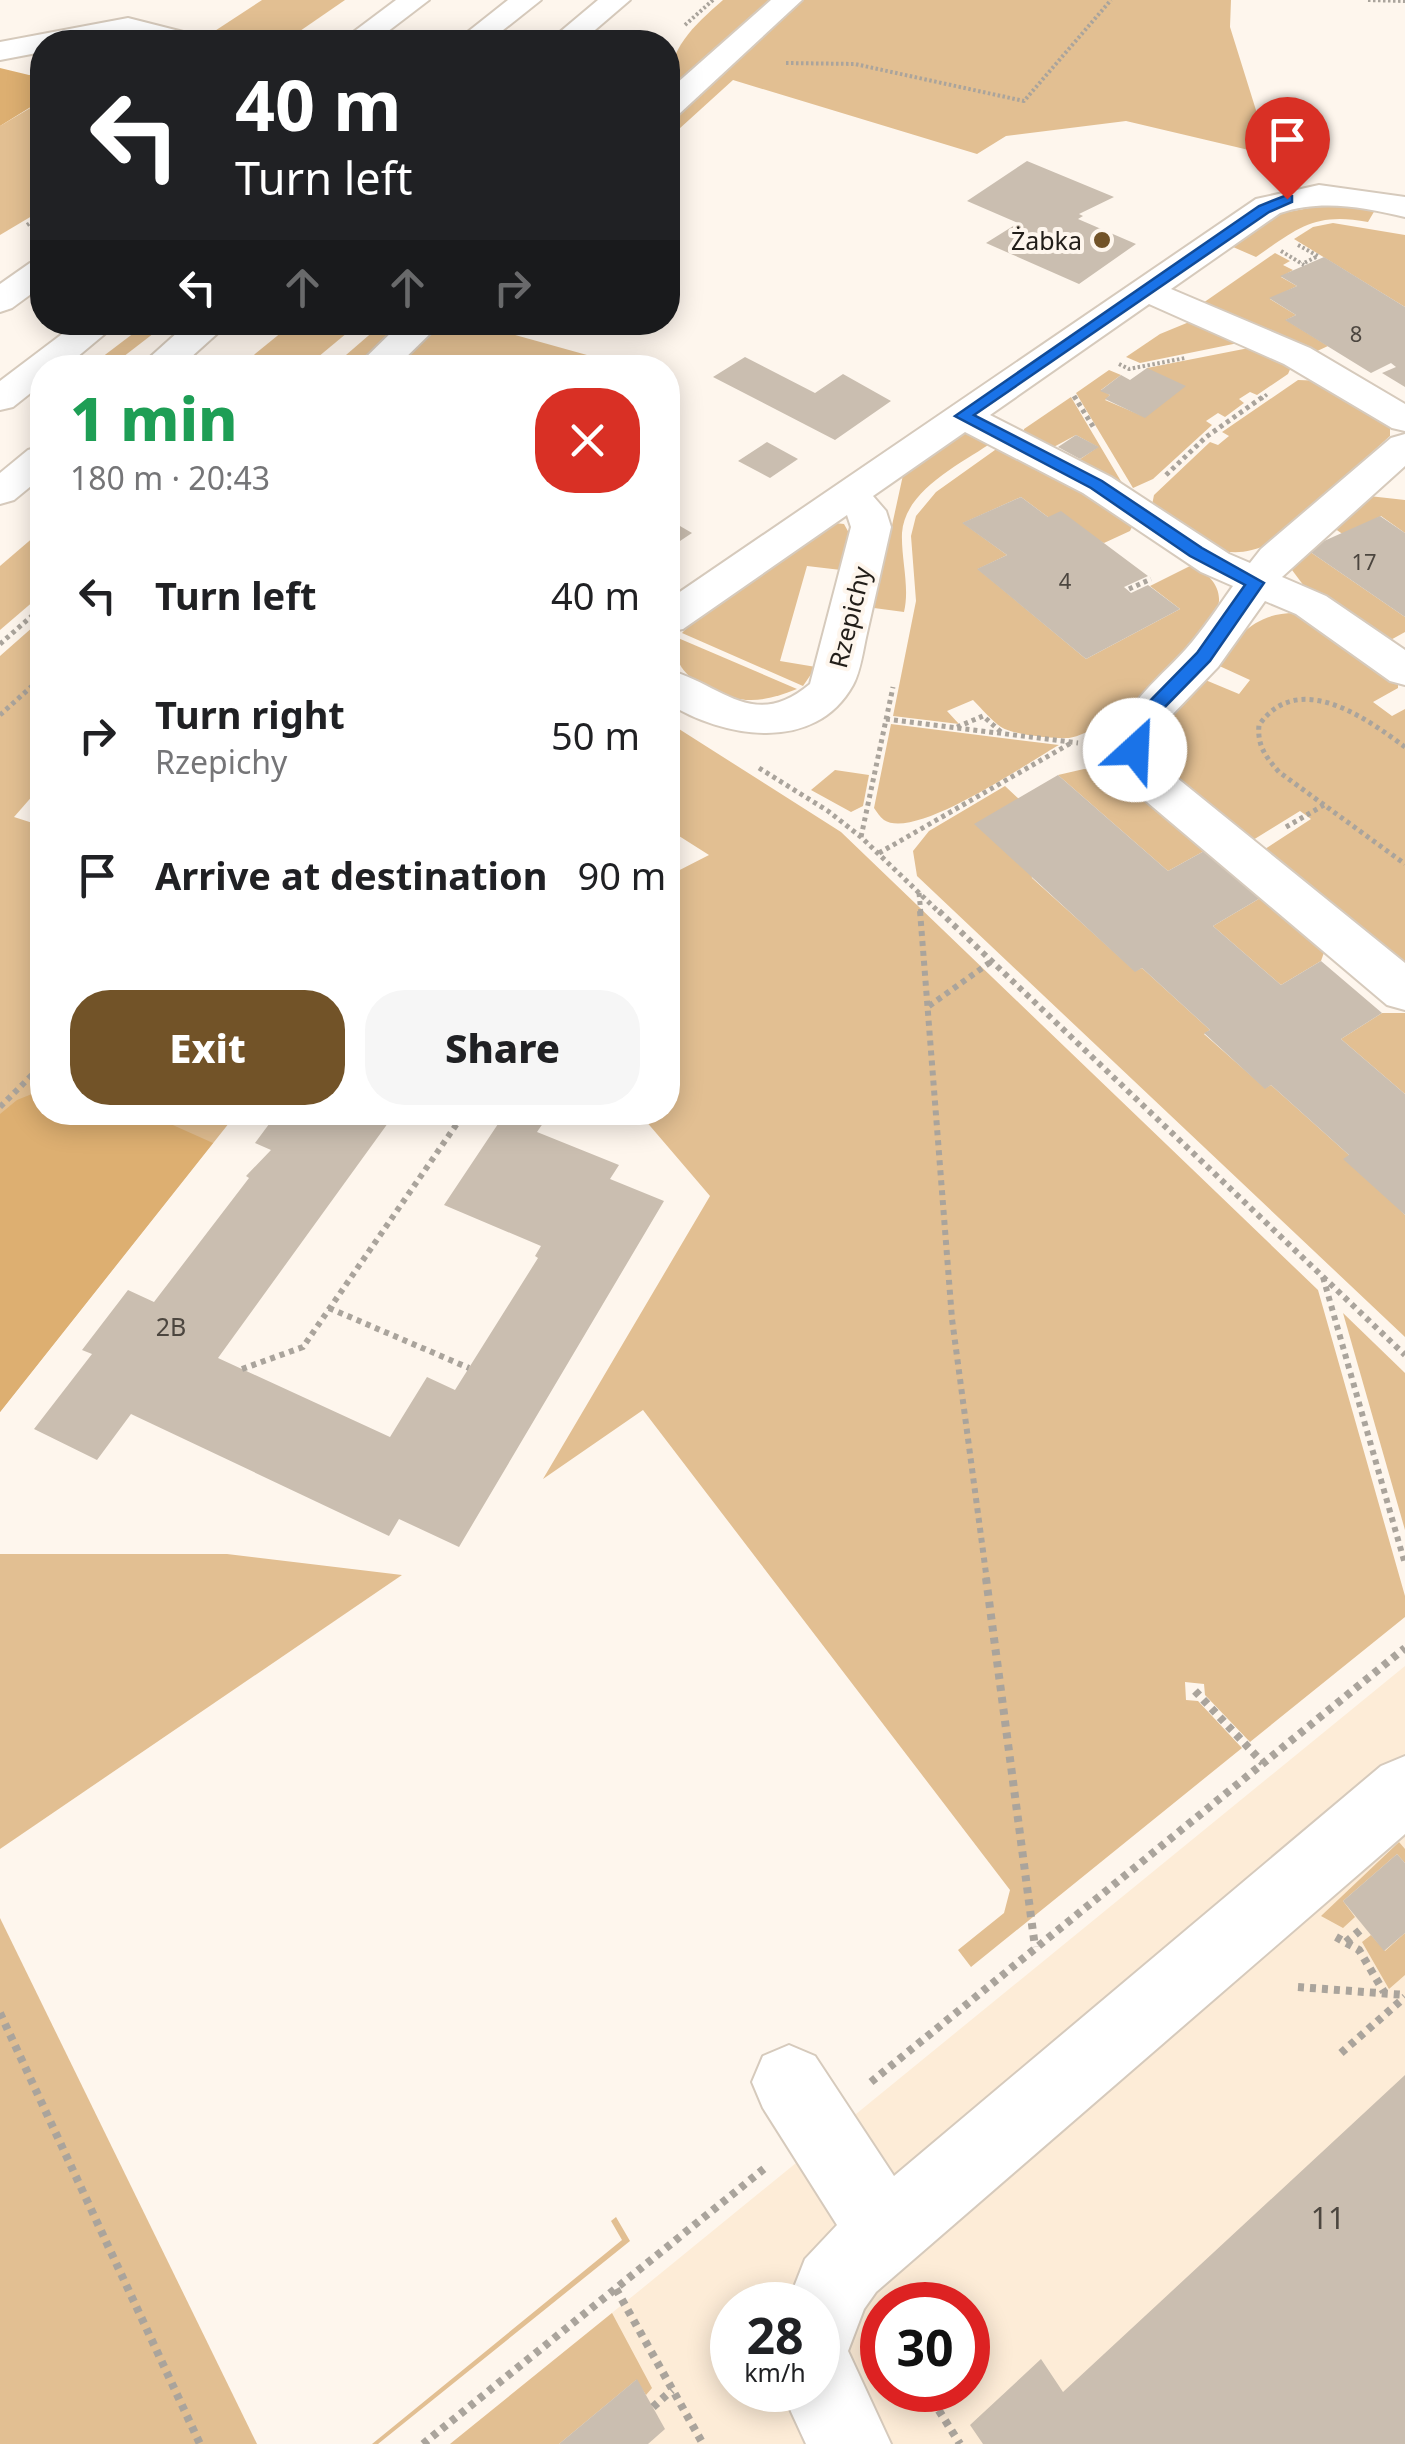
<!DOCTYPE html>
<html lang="en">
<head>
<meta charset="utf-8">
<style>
  body { margin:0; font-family:"Noto Sans",sans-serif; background:#f6f6f6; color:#202124; height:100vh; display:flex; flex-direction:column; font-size:38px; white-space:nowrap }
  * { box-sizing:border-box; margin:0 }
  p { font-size:32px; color:#757577 }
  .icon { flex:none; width:55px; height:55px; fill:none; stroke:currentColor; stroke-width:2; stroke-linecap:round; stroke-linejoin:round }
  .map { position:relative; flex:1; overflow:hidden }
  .sheet { position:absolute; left:30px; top:355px; width:650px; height:770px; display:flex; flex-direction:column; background:#fff; border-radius:40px; box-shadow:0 5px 25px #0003 }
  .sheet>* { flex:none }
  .guide { position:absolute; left:30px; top:30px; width:650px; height:305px; border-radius:40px; box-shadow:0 5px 25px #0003; background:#202124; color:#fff; overflow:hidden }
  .speed { position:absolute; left:710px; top:2282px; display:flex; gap:20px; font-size:50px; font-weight:700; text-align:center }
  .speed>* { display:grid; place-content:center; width:130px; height:130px; border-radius:50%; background:#fff; box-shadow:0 5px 25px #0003; line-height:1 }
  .speed small { font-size:25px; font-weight:400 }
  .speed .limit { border:15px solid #d22; background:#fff; color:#111 }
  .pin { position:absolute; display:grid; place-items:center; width:85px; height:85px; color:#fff; margin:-102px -42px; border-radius:50% 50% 50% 0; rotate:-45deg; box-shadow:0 0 10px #0007 }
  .pin .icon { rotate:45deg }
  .me { position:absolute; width:110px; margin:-55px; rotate:25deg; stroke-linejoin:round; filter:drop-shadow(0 0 8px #0008) }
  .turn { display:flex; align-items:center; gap:35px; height:210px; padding:0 40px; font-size:45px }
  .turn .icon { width:130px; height:130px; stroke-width:2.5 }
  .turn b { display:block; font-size:70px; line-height:85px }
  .lanes { display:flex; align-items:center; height:95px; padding:0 40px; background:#0003; justify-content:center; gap:50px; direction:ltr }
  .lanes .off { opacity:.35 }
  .round { display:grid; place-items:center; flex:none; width:105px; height:105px; border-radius:40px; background:#f6f6f6 }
  .headline { display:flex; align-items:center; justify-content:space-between; height:170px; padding:0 40px }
  h1 { font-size:60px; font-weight:800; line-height:75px; color:#1e9e55 }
  .button { display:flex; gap:20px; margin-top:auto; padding:20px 40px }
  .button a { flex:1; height:115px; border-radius:40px; background:#725328; color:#fff; font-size:40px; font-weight:800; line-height:115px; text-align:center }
  .button a+a { background:#f6f6f6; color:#202124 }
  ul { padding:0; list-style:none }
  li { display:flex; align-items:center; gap:30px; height:140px; padding:0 40px }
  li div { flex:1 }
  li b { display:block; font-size:38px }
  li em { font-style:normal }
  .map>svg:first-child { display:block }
  .built { fill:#fdecd7; fill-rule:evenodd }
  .green { fill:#e2bf92 }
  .forest { fill:#ddaf71 }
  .building { fill:#cabeb0 }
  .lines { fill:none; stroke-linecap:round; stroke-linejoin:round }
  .minor-casing { stroke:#d6cabc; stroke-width:4 }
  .highway-casing { stroke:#d6cabc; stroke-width:4 }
  .path-far3 { stroke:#aaa49c; stroke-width:4; stroke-dasharray:2.5 2.5; stroke-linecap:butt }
  .path-far2 { stroke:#aaa49c; stroke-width:5; stroke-dasharray:4 4; stroke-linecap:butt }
  .path-far1 { stroke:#aaa49c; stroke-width:6; stroke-dasharray:5 5; stroke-linecap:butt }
  .path { stroke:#aaa49c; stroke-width:8; stroke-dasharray:6 6; stroke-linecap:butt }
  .minor { fill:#fff; fill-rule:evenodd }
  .highway { fill:#fff; fill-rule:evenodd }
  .route { fill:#1a73e8; stroke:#114b97; stroke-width:2.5 }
  .poi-dot { fill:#725328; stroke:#fef6ed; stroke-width:4 }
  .labels { text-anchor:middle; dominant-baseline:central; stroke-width:8; stroke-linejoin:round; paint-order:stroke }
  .far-number-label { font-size:22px; fill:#4c463f }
  .far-poi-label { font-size:25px; fill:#221e19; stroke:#fef6ed; text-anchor:end }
  .far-street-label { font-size:25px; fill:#221e19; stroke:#fef6ed }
  .number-label { font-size:25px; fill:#4c463f }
  .near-number-label { font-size:30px; fill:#4c463f }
</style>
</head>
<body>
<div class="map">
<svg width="1405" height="2444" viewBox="0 0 1405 2444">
  <rect width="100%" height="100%" fill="#fef6ed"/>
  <path class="built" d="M 1405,1666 L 1405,2444 L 450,2444 L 639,2291 ZM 732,2305 L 818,2305 L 818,2390 L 732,2390 ZM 882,2305 L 968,2305 L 968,2390 L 882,2390 Z"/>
  <g class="green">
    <path d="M 262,0 L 345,0 L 284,42 L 201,40 Z"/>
    <path d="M 723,0 L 773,0 L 668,93 C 667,50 692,27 723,0 Z"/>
    <path d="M 802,0 L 1231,0 L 1230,27 L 1270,155 L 1126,121 L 1006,136 L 977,154 L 733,80 L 668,139 L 668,121 Z"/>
    <path d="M 42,101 L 42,210 L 0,235 L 0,126 Z"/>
    <path d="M 1331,204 L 1375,210 L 1368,222 C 1315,212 1298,228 1256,257 L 1233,247 L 1282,213 Z"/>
    <path d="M 1333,223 L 1405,235 L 1405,307 L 1294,239 L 1313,227 Z"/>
    <path d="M 1275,253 L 1290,261 L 1283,265 L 1293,270 L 1281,277 L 1297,286 L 1270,299 L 1296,315 L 1286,320 L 1328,346 L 1313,353 L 1203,303 Z"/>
    <path d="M 1194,320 L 1248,341 L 1140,363 L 1126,357 L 1160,334 Z"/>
    <path d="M 147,323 L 167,323 L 110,367 L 89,367 Z"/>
    <path d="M 293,323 L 359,323 L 306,367 L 239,367 Z"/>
    <path d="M 383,323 L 405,323 L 354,367 L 331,368 Z"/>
    <path d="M 442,323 L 472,323 L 587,355 L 565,367 L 392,368 Z"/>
    <path d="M 1259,346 L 1292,365 L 1288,374 L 1257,395 L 1250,392 L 1239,399 L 1244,403 L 1225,417 L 1218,413 L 1206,421 L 1212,425 L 1153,479 L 1133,488 L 1076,393 L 1109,370 L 1121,375 L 1101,390 L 1110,395 L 1105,400 L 1145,417 L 1147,368 Z"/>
    <path d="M 1298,380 L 1325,381 L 1390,426 L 1390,436 L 1271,543 C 1216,569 1195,535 1152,505 L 1154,495 L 1210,442 L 1218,445 L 1229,436 L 1222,432 Z"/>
    <path d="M 1071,397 L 1125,488 L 1076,462 L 1098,447 L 1076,435 L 1050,449 L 1024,436 L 1024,429 Z"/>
    <path d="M 966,432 L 994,441 C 963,463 905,489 902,533 C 901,559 910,587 904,612 L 874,608 L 903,475 Z"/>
    <path d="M 1002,445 L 1048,468 L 1133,525 L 1130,531 L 1104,543 L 1048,517 L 1021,497 L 963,523 L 1007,555 L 978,569 L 1086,659 L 1180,609 L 1150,586 L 1194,564 C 1206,573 1220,584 1219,601 C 1215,638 1106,734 1069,738 C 1054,739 1013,735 1001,727 C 991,720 982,709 973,700 L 947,711 L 959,724 L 893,716 L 916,601 L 911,536 L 916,516 L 936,492 Z"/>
    <path d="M 1369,496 L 1405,500 L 1405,533 L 1381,516 L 1344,535 L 1331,526 Z"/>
    <path d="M 835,523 L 844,524 L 849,533 L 841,570 L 807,566 L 780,661 L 816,667 L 803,686 L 682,633 L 694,620 Z"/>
    <path d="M 42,530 L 42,594 L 0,630 L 0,566 Z"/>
    <path d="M 1306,549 L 1405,617 L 1405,632 L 1387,642 L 1304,586 L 1292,570 L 1294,561 Z"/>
    <path d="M 1297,613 L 1398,680 L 1398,688 L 1373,702 L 1392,716 L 1405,709 L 1405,973 L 1265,859 L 1265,849 L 1311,819 L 1300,811 L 1253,840 L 1241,839 L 1154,759 L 1166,712 L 1203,679 L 1239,694 L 1250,680 L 1215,664 C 1239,635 1256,612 1297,613 Z"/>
    <path d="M 42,619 L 42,785 L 14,817 L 42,826 L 42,1112 L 237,1113 L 0,1412 L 0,656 Z"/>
    <path d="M 678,638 L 797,689 C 782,695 767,700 751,700 C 721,700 664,675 678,638 Z"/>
    <path d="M 668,722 L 841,832 L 1318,1290 L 1405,1596 L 1405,1617 L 1250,1742 L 1205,1695 L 1204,1684 L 1185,1682 L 1186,1700 L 1198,1701 L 1242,1748 L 971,1967 L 958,1950 L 1004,1913 L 1010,1890 L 643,1410 L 543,1479 L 710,1196 L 639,1113 L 668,1112 L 668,876 L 709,855 L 668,829 Z"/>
    <path d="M 891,724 L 1059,745 C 1027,763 915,841 884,820 C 880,817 877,812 874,808 Z"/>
    <path d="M 1084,769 C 1136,773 1169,816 1206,850 L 1168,871 L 1058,775 Z"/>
    <path d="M 835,770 L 869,775 L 863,806 L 851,812 L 811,790 Z"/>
    <path d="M 1005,786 L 1020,800 L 1032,878 L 1135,971 L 1142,968 L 1210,1030 L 1204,1034 L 1265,1088 L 1271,1085 L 1349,1155 L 1405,1215 L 1405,1337 L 917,876 L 913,851 L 929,831 Z"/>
    <path d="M 1262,897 L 1327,944 L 1321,961 L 1281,985 L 1213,926 Z"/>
    <path d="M 1382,1013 L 1405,1013 L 1405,1094 L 1341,1039 Z"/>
    <path d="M 1343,1313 L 1405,1373 L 1405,1530 Z"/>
    <path d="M 0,1554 L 227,1554 L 402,1575 L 0,1849 Z"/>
    <path d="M 1399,1842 L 1405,1849 L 1405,1863 L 1397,1854 L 1343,1901 L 1355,1917 L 1343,1928 L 1321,1916 Z"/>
    <path d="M 0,1918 L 257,2444 L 0,2444 Z"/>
    <path d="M 1405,1933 L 1405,1975 L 1389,1989 L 1362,1942 L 1371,1935 L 1385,1951 Z"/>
    <path d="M 616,2217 L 630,2241 L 378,2444 L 372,2444 L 622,2240 L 611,2221 Z"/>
    <path d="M 612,2313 L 652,2388 L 646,2395 L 636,2380 L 559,2444 L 450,2444 Z"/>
  </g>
  <g class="forest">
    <path d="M 0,68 L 29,75 L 42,74 L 42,100 L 0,126 Z"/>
    <path d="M 42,1090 L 42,1112 L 146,1113 L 213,1143 L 0,1412 L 0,1114 L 17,1100 Z"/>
  </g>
  <g class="building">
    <path d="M 1027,161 L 1114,197 L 1079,214 L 1083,216 L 1078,219 L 1136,244 L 1079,284 L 986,243 L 1018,223 L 967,201 Z"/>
    <path d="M 1324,257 L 1405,307 L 1405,387 L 1382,373 L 1396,367 L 1391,363 L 1371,373 L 1285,320 L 1296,315 L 1269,298 L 1297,286 L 1280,276 Z"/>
    <path d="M 745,357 L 815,393 L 843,374 L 891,401 L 835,440 L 713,377 Z"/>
    <path d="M 1147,368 L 1186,386 L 1145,418 L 1105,399 L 1110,395 L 1100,391 L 1121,375 L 1130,380 Z"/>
    <path d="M 1076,435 L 1099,447 L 1080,459 L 1058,447 Z"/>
    <path d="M 767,442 L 798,459 L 770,478 L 738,461 Z"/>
    <path d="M 1021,497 L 1048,517 L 1061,511 L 1148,576 L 1124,587 L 1131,593 L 1148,585 L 1180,609 L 1086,659 L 977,569 L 1007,555 L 962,523 Z"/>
    <path d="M 1380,516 L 1405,533 L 1405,617 L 1306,549 Z"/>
    <path d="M 668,519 L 692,533 L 668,549 Z"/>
    <path d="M 1058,775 L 1168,871 L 1206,850 L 1262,897 L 1213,926 L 1281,985 L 1321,961 L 1382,1013 L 1341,1039 L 1405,1094 L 1405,1215 L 1343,1159 L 1349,1155 L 1271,1085 L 1265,1089 L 1204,1033 L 1210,1030 L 1142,968 L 1135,972 L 974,824 Z"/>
    <path d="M 278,1112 L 396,1112 L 218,1358 L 390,1437 L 427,1377 L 455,1390 L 538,1258 L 535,1256 L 541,1246 L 444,1205 L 506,1112 L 548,1116 L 537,1132 L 619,1165 L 610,1179 L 664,1201 L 459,1547 L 399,1519 L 389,1536 L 131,1414 L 97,1460 L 34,1429 L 92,1354 L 82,1350 L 128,1290 L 154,1302 L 249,1178 L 246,1176 L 271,1150 L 255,1143 Z"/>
    <path d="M 1397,1854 L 1405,1863 L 1405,1933 L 1384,1951 L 1343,1901 Z"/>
    <path d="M 1405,2075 L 1405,2444 L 983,2444 L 970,2425 L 1041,2359 L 1063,2392 Z"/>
    <path d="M 637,2379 L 665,2429 L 648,2444 L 559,2444 Z"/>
  </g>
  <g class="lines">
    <defs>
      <g id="minor">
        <path d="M 396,0 L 429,0 L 374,42 L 340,42 Z"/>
        <path d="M 771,0 L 802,0 L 679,114 L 668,116 L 668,91 Z"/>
        <path d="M 128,18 L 199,36 L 203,42 L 154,42 L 128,36 L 93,42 L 42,42 L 42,52 L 0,60 L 0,42 Z"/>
        <path d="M 1319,185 L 1405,197 L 1405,217 C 1363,207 1321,199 1280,213 L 1171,289 L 1310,348 L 1405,404 L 1405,431 L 1392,428 L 1284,364 L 1149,304 L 990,415 L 1111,477 L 1229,554 L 1250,563 L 1261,549 L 1391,438 L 1405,434 L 1405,466 L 1282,577 L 1326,596 L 1405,650 L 1405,685 L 1390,681 L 1296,614 L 1265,601 L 1218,667 L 1168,719 L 1157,755 L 1166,769 L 1405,963 L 1405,1010 L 1387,1005 L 1134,791 L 1111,756 C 1120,707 1154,684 1186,649 C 1203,630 1218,607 1233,586 L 1201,572 L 1083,493 L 965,432 L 873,496 L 886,511 L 891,527 C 883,562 875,598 867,633 C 863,650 861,670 853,685 C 815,754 723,738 668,703 L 668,670 C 722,684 753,732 810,684 L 851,527 L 847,515 L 683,629 L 668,632 L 668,600 L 1256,199 Z"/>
        <path d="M 42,260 L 42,286 L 12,308 L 0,312 L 0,284 L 30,263 Z"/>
        <path d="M 402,322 L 442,322 L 395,368 L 355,368 Z"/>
        <path d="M 1405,1756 L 1405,1834 L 876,2292 L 864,2309 L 848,2351 L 891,2444 L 806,2444 L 781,2390 L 818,2390 L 818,2305 L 787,2305 L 805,2259 L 837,2225 L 763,2108 L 752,2082 L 763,2056 L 789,2045 L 815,2056 L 894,2176 L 1381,1766 Z"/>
      </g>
      <g id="highway">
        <path d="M 508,0 L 541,0 L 488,42 L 455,42 Z"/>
        <path d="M 598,0 L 630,0 L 581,42 L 548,42 Z"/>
        <path d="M 78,322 L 119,322 L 64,368 L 42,368 L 42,384 L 13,407 L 0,410 L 0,381 Z"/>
        <path d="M 189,322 L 230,322 L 179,368 L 138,368 Z"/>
        <path d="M 42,446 L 42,477 L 14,500 L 0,504 L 0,473 L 28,450 Z"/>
      </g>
    </defs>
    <use href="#minor" class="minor-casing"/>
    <use href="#highway" class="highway-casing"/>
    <g class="path-far3">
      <path d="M 1368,0 L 1405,1"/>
      <path d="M 685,25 L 713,0"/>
      <path d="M 293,42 L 308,32"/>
      <path d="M 786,63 L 855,64 L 1024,101 L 1111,0"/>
      <path d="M 27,225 L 42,215"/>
      <path d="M 1298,245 L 1318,256 L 1302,264"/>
      <path d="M 1281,251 L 1304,265"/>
      <path d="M 1119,364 L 1129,369 L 1185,358"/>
      <path d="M 1261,399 L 1269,393"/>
    </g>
    <g class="path-far2">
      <path d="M 1074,396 L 1094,428"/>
      <path d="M 1166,475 L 1206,437 L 1264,396"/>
      <path d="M 1129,589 L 1151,579"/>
      <path d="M 0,644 L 42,607"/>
      <path d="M 0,715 L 42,677"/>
      <path d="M 886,719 L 1078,743"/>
      <path d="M 957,727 L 983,716 L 1001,732"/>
      <path d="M 1405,747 C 1366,718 1298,669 1259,725 C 1257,746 1266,757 1279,772 L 1405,864"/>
      <path d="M 759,768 L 828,811 L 861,837 L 941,914"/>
      <path d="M 1286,827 L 1324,805"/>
      <path d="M 861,837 L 893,687"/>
      <path d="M 879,853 L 1071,743"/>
      <path d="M 919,893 L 921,914"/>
    </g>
    <g class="path-far1">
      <path d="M 920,911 L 952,1319 L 987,1581"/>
      <path d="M 939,911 L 1405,1355"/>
      <path d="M 929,1006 L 992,961"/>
      <path d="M 0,1107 L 42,1065"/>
      <path d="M 1323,1277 L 1405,1564"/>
      <path d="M 329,1308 L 469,1368"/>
      <path d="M 242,1369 L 303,1347 L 465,1112"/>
    </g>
    <g class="path">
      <path d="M 986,1578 L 1035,1947"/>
      <path d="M 1195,1691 L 1263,1763"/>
      <path d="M 1336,1937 L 1359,1950 L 1384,1992"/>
      <path d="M 1346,1942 L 1364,1927"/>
      <path d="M 1298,1987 L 1405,1995"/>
      <path d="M 0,2013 L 200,2444"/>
      <path d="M 1341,2053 L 1405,1997"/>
      <path d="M 871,2082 L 1405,1648"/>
      <path d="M 616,2289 L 703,2444"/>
      <path d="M 926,2390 L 960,2444"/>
      <path d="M 653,2407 L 672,2390"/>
      <path d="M 423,2444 L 765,2168"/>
    </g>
    <use href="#minor" class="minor"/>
    <use href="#highway" class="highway"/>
  </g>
  <path class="route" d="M 1287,195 L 1292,196 L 1292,202 L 1269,212 L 974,415 L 1102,481 L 1202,548 L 1264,583 L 1210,661 L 1157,715 L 1144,750 L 1135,757 L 1125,750 L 1143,708 L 1197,653 L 1245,585 L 1190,556 L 1091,488 L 955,416 L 1259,206 Z"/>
  <circle class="poi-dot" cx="1102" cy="240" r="10"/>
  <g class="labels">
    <g class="far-number-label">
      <text x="1356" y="333">8</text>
      <text x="1364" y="561">17</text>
      <text x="1065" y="580">4</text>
    </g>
    <g class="far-poi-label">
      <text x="1082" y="240">Żabka</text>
    </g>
    <g class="far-street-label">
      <text transform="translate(849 617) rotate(-76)">Rzepichy</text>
    </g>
    <g class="number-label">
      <text x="171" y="1326">2B</text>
    </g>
    <g class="near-number-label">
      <text x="1328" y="2217">11</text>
    </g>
  </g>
</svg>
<div class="speed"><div>28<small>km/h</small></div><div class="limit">30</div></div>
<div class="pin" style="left:1287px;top:199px;background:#d93025"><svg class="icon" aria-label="arrive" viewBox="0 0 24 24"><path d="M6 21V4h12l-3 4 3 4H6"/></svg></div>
<svg class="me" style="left:1135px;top:750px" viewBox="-20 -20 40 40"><circle r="19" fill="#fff"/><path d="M0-13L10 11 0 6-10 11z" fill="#1a73e8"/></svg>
<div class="guide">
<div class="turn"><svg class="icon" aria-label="left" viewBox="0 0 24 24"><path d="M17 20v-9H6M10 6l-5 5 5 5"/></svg><div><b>40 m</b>Turn left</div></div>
<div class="lanes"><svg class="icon" aria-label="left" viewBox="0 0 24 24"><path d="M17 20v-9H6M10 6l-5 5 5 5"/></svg><svg class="icon off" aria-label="ahead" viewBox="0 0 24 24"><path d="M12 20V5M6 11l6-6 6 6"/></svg><svg class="icon off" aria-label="ahead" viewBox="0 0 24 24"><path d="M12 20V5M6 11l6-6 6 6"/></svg><svg class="icon off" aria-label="right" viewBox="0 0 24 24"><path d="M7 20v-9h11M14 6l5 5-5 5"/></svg></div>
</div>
<section class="sheet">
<div class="headline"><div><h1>1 min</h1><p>180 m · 20:43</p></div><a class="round" style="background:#d93025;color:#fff"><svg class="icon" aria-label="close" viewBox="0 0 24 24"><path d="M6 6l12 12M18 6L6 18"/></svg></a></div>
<ul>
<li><svg class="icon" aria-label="left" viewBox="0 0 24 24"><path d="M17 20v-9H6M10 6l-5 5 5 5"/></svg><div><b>Turn left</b></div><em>40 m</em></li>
<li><svg class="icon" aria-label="right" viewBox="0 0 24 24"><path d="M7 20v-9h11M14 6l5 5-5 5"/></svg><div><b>Turn right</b><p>Rzepichy</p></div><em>50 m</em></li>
<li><svg class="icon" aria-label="arrive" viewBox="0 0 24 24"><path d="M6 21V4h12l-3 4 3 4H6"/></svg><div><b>Arrive at destination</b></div><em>90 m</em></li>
</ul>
<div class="button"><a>Exit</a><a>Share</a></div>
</section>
</div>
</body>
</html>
